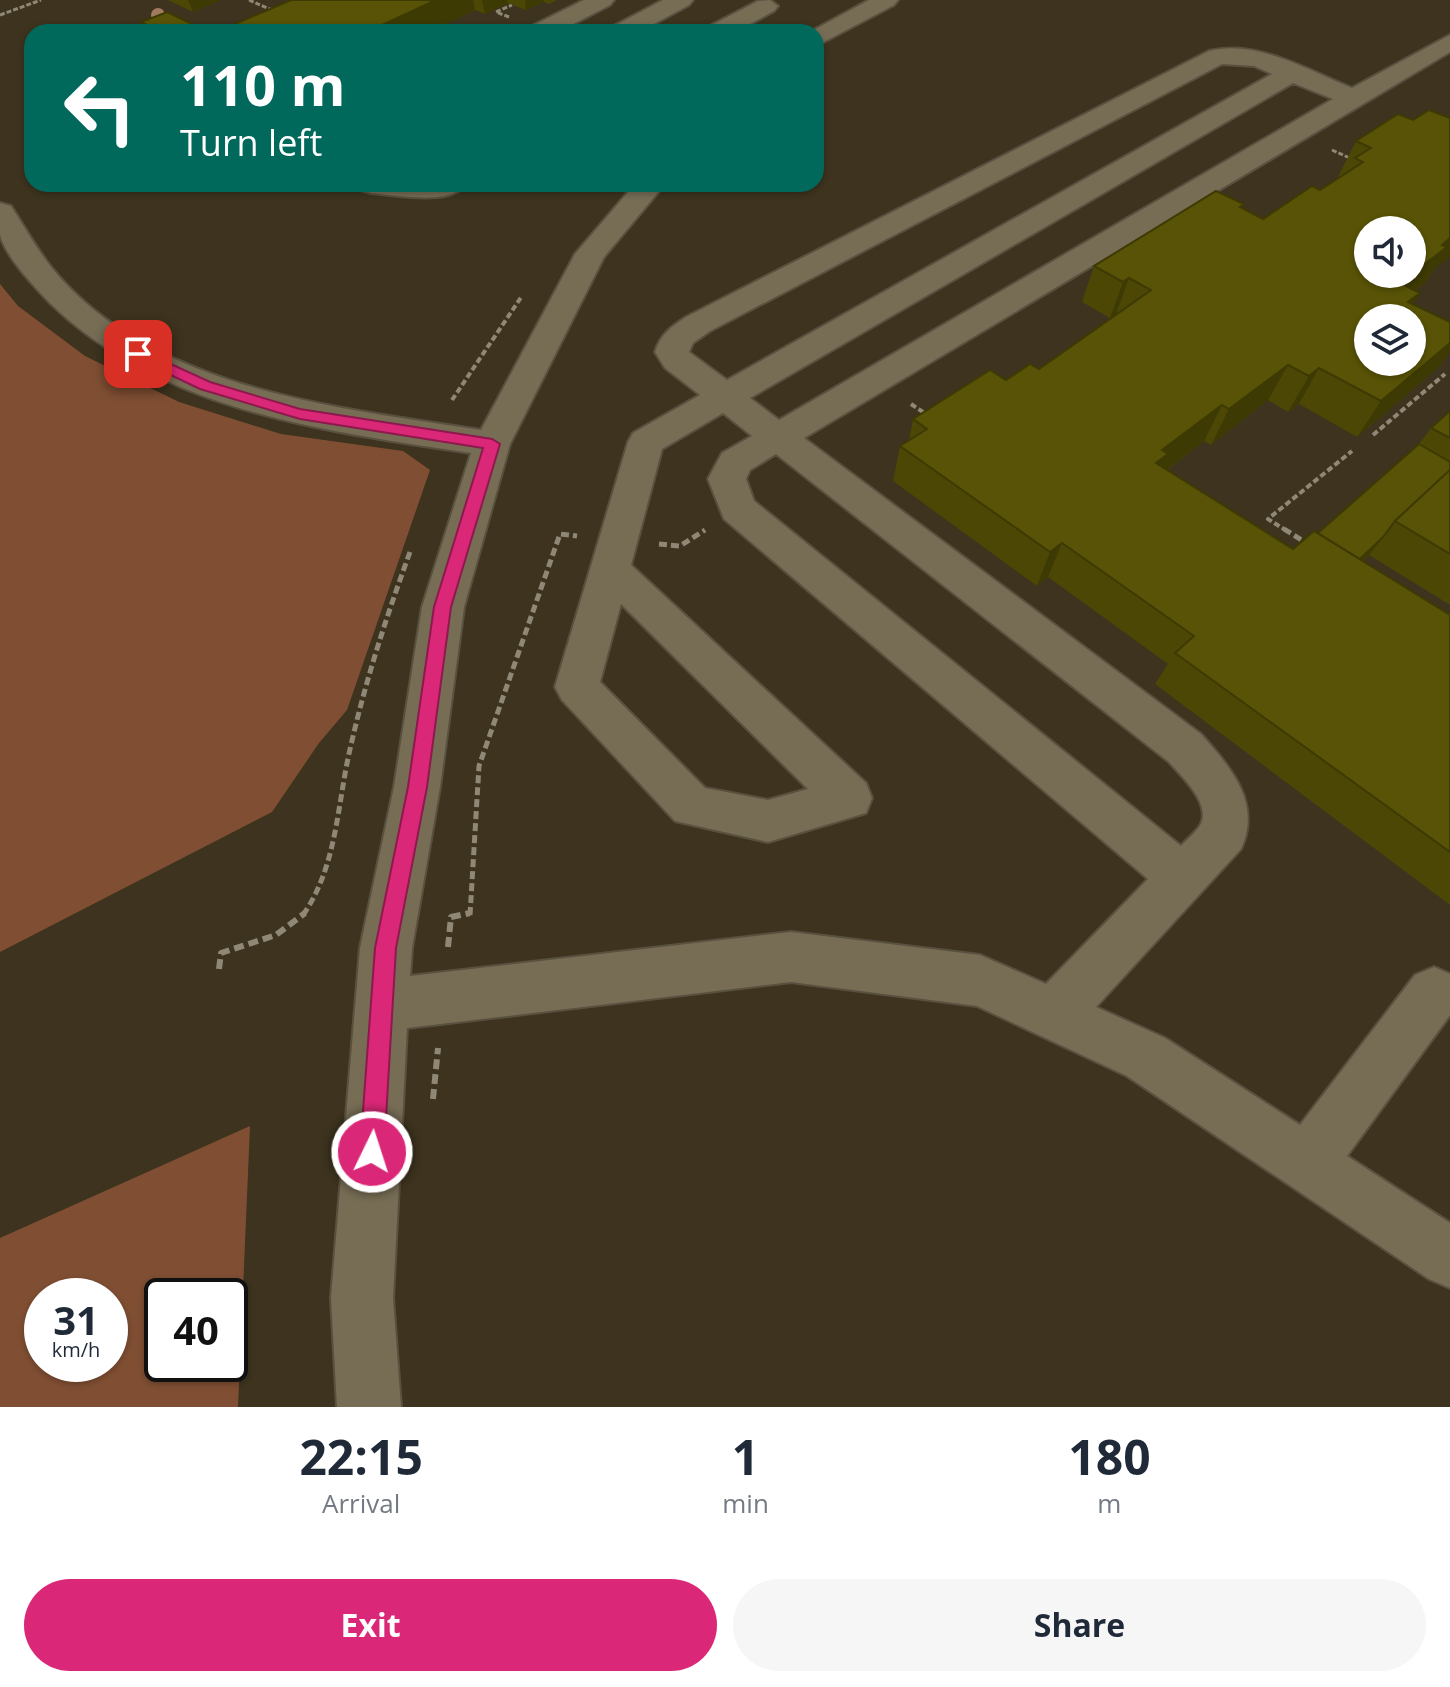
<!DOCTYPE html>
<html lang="en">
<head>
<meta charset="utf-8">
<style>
  body { margin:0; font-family:"Open Sans",sans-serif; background:#f6f6f7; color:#1f2937; height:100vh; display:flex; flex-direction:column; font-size:30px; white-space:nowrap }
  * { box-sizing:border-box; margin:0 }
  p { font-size:26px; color:#747a83 }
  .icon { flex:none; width:44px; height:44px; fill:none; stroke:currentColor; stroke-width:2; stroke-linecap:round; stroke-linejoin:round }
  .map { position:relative; height:1407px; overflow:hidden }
  .panel { display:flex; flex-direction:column; background:#fff; flex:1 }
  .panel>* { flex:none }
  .top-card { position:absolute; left:24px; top:24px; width:800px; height:168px; border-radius:24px; box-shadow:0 2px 6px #0004; background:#00695c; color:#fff; overflow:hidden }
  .controls { position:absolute; left:1354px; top:216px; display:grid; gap:16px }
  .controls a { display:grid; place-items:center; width:72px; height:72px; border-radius:50%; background:#fff; box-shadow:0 2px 6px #0004; font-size:40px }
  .speed { position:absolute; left:24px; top:1278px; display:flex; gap:16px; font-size:40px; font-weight:700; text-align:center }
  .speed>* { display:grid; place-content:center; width:104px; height:104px; border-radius:50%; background:#fff; box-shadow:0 2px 6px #0004; line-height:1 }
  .speed small { font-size:20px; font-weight:400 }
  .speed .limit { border:4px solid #111; border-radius:12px; background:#fff; color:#111 }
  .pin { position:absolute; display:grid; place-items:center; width:68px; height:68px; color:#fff; margin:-34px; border-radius:16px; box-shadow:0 4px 12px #0006 }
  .me { position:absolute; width:88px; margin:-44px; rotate:4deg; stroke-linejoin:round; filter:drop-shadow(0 0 6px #0008) }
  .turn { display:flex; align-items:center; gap:28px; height:168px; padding:0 24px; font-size:36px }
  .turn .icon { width:104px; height:104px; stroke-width:2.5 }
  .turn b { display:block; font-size:56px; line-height:68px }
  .eta { display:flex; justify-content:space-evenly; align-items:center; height:136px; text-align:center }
  .eta b { font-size:48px; font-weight:700; line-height:56px }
  .action { display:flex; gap:16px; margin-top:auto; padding:16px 24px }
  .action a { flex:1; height:92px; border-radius:48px; background:#db2777; color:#fff; font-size:32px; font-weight:700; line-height:92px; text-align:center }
  .action a+a { background:#f6f6f7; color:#1f2937 }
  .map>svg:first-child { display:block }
  .green { fill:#804f33; fill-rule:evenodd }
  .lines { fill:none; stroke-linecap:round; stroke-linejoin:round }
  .minor-casing { stroke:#59513f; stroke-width:4 }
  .path-far3 { stroke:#908877; stroke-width:3; stroke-dasharray:5 2; stroke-linecap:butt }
  .path-far2 { stroke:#908877; stroke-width:4; stroke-dasharray:6 3; stroke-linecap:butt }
  .path-far1 { stroke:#908877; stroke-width:5; stroke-dasharray:8 4; stroke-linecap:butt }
  .path { stroke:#908877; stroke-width:6; stroke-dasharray:10 5; stroke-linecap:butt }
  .minor { fill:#776d55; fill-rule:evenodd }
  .tree { fill:#a17a5f }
  .wall { fill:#4c4705 }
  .shaded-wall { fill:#3e3a04 }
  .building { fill:#585306; stroke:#3e3a04; stroke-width:2; fill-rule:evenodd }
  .route { fill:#db2777; stroke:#8e194d; stroke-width:2 }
</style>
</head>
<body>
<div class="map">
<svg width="1450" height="1407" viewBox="0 0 1450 1407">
  <rect width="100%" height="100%" fill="#3d331e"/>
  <g class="green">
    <path d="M 0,284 L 18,306 L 85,356 L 179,402 L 281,434 L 403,451 L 430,470 L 347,710 L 319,743 L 272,812 L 0,952 Z"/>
    <path d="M 250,1126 L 238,1407 L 0,1407 L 0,1238 ZM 42,1296 L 110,1296 L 110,1364 L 42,1364 ZM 162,1296 L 230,1296 L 230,1364 L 162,1364 Z"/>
  </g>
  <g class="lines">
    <defs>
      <g id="minor">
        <path d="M 584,0 L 614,0 L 610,5 L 558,32 L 527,32 L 530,27 Z"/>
        <path d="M 663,0 L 693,0 L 689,5 L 639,32 L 609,32 L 612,27 Z"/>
        <path d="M 869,0 L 898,0 L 894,5 L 816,46 L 816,32 L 810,32 Z"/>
        <path d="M 758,1 L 770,0 L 778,6 L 774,11 L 735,32 L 705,32 L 708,27 Z"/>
        <path d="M 1450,35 L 1450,52 L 804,438 L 1201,734 C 1231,768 1262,803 1241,849 L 1096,1007 L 1165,1038 L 1300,1125 L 1415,975 L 1434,967 L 1450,974 L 1450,1015 L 1347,1156 L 1450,1223 L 1450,1288 L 1429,1279 L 1127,1076 L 977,1006 L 791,982 L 407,1028 L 393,1298 L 401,1407 L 337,1407 L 331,1298 L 360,948 L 394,787 L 422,607 L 471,453 C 324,431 160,411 49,302 C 34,286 4,255 0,234 C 0,224 0,213 0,203 L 11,206 C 24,226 36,248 51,267 C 149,389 337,408 481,430 L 575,254 L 635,184 L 665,184 L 604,257 L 510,444 L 464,607 L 440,787 L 412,948 L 410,976 L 791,932 L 980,955 L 1046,984 L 1148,879 L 724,519 L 708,479 L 722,453 L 752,436 L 723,413 L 662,449 L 631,565 L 866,783 L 872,798 L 866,813 L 768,842 L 675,821 L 562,700 L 555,687 L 628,442 L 633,433 L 700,395 L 665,368 L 655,352 C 660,335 672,326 686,317 L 1209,51 C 1257,39 1309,71 1352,88 ZM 1222,64 L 1254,66 L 1272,74 L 727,380 L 689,352 L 693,343 L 710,331 ZM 1293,83 L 1333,99 L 779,420 L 750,398 ZM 776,454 L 1169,762 C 1182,777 1214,806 1199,827 C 1194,834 1186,840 1181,846 L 754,501 L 746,479 L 750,470 ZM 621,604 L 808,789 L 768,800 L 705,788 L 600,682 Z"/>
        <path d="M 357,184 L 466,184 C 451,206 395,195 371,193 L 361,190 Z"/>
      </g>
    </defs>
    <use href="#minor" class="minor-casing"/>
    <g class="path-far3">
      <path d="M 249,0 L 274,11"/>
      <path d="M 0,15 L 41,0"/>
      <path d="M 509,17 L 496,12 L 512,5"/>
      <path d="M 1332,150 L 1352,159"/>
    </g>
    <g class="path-far2">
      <path d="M 452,400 L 522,296"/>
      <path d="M 911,404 L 929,416"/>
      <path d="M 1373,435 L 1445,374"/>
      <path d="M 1287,531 L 1268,519 L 1352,451"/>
    </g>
    <g class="path-far1">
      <path d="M 1284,529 L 1308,544"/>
      <path d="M 659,544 L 680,546 L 705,530"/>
      <path d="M 303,915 C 338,865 337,802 351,745 C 366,679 387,615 410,552"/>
      <path d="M 470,915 L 479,766 L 560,534 L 577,536"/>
    </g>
    <g class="path">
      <path d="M 448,947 L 451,917 L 470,913"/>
      <path d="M 219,969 L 221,953 L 276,935 L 305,913"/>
      <path d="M 433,1099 L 438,1048"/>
    </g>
    <use href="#minor" class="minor"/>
  </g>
  <circle class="tree" cx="158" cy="15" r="7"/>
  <g class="wall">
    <path d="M 168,0 L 221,0 L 193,12 Z"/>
    <path d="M 291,0 L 557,0 L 549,4 L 544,2 L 526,10 L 508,3 L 485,14 L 475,10 L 430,32 L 237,32 L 235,24 Z"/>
    <path d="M 141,22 L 209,32 L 146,32 Z"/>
    <path d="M 1398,114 L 1433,270 L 1425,283 L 1415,291 L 1413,304 L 1450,322 L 1450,351 L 1440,366 L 1357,437 L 1299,404 L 1288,412 L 1268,400 L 1211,445 L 1204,441 L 1167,470 L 1293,549 L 1318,533 L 1419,444 L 1431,428 L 1450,411 L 1450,605 L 1369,555 L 1363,561 L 1450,615 L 1450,905 L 1155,684 L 1168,664 L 1048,577 L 1037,586 L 893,481 L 900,446 L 909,440 L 913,419 L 1006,380 L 1039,369 L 1117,314 L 1110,318 L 1082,302 L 1094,266 L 1243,209 L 1263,219 L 1320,190 L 1339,177 L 1338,177 L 1356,141 Z"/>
  </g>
  <g class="shaded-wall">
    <path d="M 188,0 L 221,0 L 193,12 Z"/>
    <path d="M 436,0 L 473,0 L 475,10 L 430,32 L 367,32 Z"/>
    <path d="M 482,0 L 507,0 L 508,3 L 485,14 Z"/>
    <path d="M 525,0 L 543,0 L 544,2 L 526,10 Z"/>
    <path d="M 1450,238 L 1450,257 L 1433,270 L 1425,283 L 1380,318 L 1400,283 Z"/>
    <path d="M 1129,278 L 1116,314 L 1110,318 L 1123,282 Z"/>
    <path d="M 1420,293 L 1404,318 L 1408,302 Z"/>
    <path d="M 1450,343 L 1450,351 L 1440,366 L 1357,437 L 1381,401 Z"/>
    <path d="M 1288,365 L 1268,400 L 1211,445 L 1229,409 Z"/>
    <path d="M 1319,368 L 1299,404 L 1288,412 L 1309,376 Z"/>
    <path d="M 1222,405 L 1204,441 L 1157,477 L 1140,498 L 1162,450 Z"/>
    <path d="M 1383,537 L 1369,555 L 1331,590 L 1345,572 Z"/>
    <path d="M 1062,543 L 1048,577 L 1037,586 L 1050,552 Z"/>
  </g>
  <g class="building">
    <path d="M 291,0 L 436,0 L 367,32 L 252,32 L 235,24 Z"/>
    <path d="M 167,12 L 209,32 L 161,32 L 141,22 Z"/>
    <path d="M 1429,110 L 1450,118 L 1450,238 L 1442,245 L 1447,247 L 1400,283 L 1420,293 L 1408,302 L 1450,322 L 1450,343 L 1381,401 L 1319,368 L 1309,376 L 1288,365 L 1229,409 L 1222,405 L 1162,450 L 1168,454 L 1156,463 L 1293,549 L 1314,531 L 1450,615 L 1450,852 L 1175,653 L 1194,636 L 1062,543 L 1050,552 L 900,446 L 927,429 L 913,419 L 990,370 L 1006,380 L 1030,364 L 1039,369 L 1151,290 L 1129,278 L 1123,282 L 1094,266 L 1216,191 L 1244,204 L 1240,207 L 1263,219 L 1312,186 L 1320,190 L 1363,162 L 1355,158 L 1371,148 L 1356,141 L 1398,114 L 1413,120 ZM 1368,230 L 1412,230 L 1412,274 L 1368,274 ZM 1368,318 L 1412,318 L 1412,362 L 1368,362 Z"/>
    <path d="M 1450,411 L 1450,438 L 1431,428 Z"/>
    <path d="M 1419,444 L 1450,462 L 1450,470 L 1395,521 L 1383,537 L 1360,559 L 1318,533 Z"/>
    <path d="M 1450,470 L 1450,554 L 1395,521 Z"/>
  </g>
  <path class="route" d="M 138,349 L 210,382 L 300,409 L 492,439 L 500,444 L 451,607 L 427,787 L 396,948 L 384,1152 L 380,1160 L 372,1164 L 363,1160 L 360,1152 L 375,948 L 408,787 L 434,607 L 483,448 L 300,419 L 200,389 L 133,357 L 133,351 Z"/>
</svg>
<div class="controls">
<a><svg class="icon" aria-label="sound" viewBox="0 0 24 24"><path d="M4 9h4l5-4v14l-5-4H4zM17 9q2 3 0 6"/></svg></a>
<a><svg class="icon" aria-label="layers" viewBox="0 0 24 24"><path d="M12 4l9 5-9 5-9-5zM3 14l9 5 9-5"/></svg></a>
</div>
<div class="speed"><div>31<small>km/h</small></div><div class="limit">40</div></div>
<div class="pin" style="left:138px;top:354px;background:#d93025"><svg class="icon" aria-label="arrive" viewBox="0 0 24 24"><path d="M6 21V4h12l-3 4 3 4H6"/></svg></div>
<svg class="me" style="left:372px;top:1152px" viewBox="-20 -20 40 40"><circle r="17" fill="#db2777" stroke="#fff" stroke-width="3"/><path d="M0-11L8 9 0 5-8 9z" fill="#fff"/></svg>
<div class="top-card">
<div class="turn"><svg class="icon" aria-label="left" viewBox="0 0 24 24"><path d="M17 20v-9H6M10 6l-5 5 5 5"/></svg><div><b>110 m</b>Turn left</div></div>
</div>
</div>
<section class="panel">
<div class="eta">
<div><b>22:15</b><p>Arrival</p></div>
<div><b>1</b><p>min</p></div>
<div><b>180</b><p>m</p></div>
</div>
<div class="action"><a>Exit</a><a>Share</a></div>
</section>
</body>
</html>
